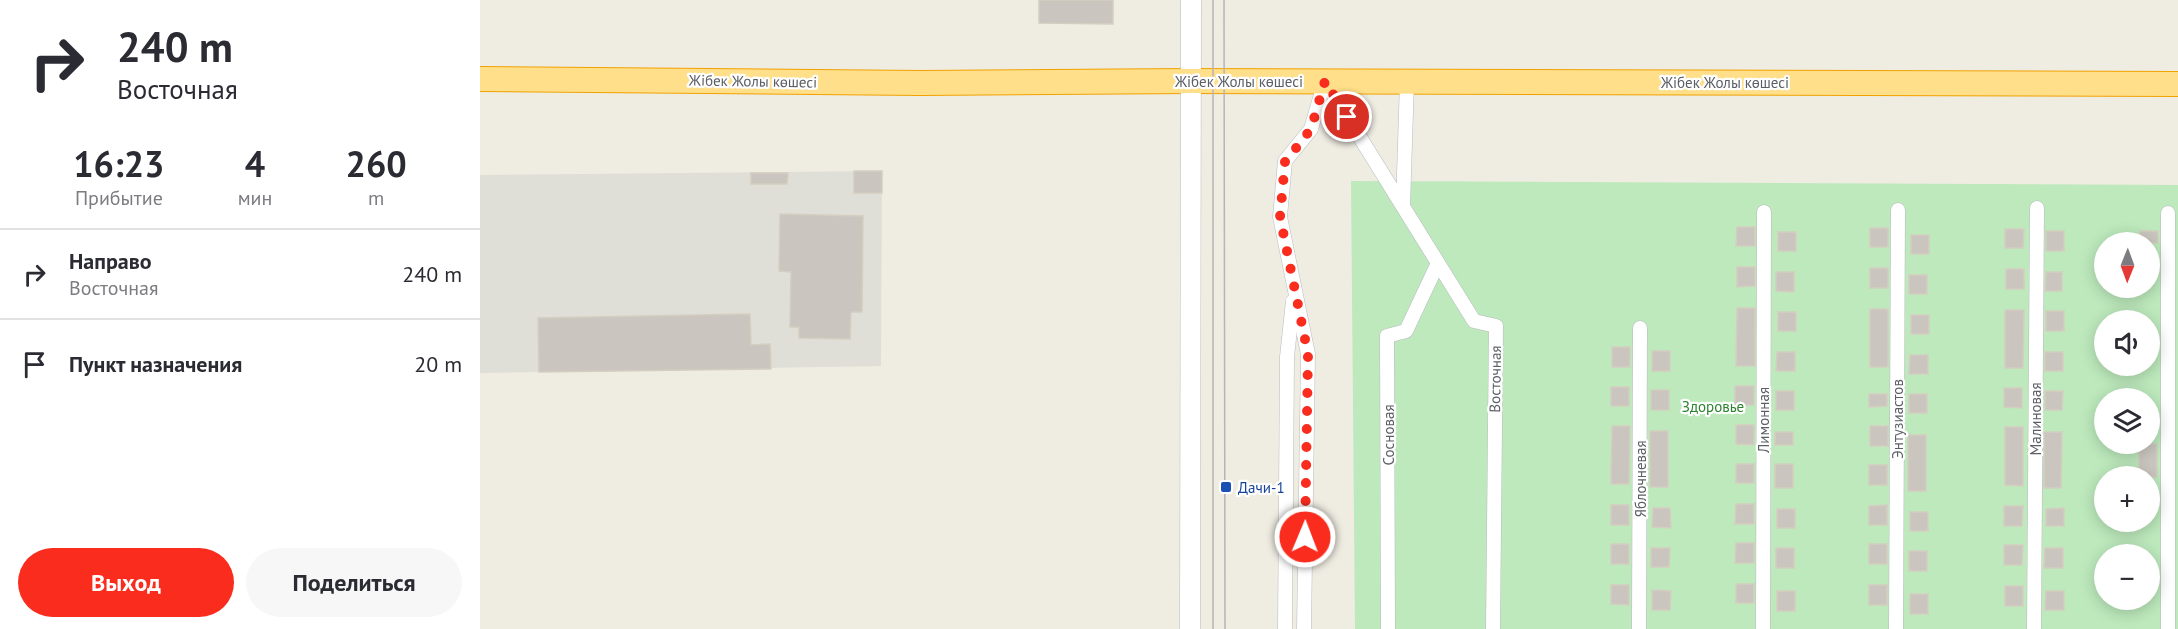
<!DOCTYPE html>
<html lang="ru">
<head>
<meta charset="utf-8">
<style>
  body { margin:0; font-family:"PT Sans",sans-serif; background:#f7f7f7; color:#2b2b33; height:100vh; display:flex; flex-direction:column; font-size:22px; white-space:nowrap }
  * { box-sizing:border-box; margin:0 }
  p { font-size:20px; color:#7c7c81 }
  .icon { flex:none; width:33px; height:33px; fill:none; stroke:currentColor; stroke-width:2; stroke-linecap:round; stroke-linejoin:round }
  .map { position:relative; flex:1; overflow:hidden }
  .side { display:flex; flex-direction:column; background:#fff; width:480px }
  .side>* { flex:none }
  .guide { background:#fff; color:#2b2b33; overflow:hidden }
  .needle { width:39px; rotate:181deg }
  .buttons { position:absolute; left:1614px; top:232px; display:grid; gap:12px }
  .buttons a { display:grid; place-items:center; width:66px; height:66px; border-radius:50%; background:#fff; box-shadow:0 3px 15px #0003; font-size:30px }
  .pin { position:absolute; display:grid; place-items:center; width:51px; height:51px; color:#fff; margin:-26px; border:3px solid #fff; border-radius:50%; box-shadow:0 2px 6px #0007 }
  .me { position:absolute; width:66px; margin:-33px; rotate:1deg; stroke-linejoin:round; filter:drop-shadow(0 0 4px #0008) }
  .turn { display:flex; align-items:center; gap:21px; height:126px; padding:0 18px; font-size:27px }
  .turn .icon { width:78px; height:78px; stroke-width:2.5 }
  .turn b { display:block; font-size:42px; line-height:51px }
  .eta { display:flex; justify-content:space-evenly; align-items:center; height:102px; text-align:center }
  .eta b { font-size:36px; font-weight:600; line-height:42px }
  .cta { display:flex; gap:12px; margin-top:auto; padding:12px 18px }
  .cta a { flex:1; height:69px; border-radius:36px; background:#f92c1e; color:#fff; font-size:24px; font-weight:600; line-height:69px; text-align:center }
  .cta a+a { background:#f7f7f7; color:#2b2b33 }
  ul { padding:0; list-style:none }
  li { display:flex; align-items:center; gap:18px; height:90px; padding:0 18px; border-top:2px solid #e1e1e2 }
  li div { flex:1 }
  li b { display:block; font-size:22px }
  li em { font-style:normal }
  main { display:flex; flex:1; min-height:0 }
  .map>svg:first-child { display:block }
  .industrial { fill:#dfded7 }
  .green { fill:#bde9bc; fill-rule:evenodd }
  .building { fill:#cac6bf; stroke:#d4cec0; stroke-width:1.5 }
  .lines { fill:none; stroke-linecap:round; stroke-linejoin:round }
  .street-casing { stroke:#b8bbc0; stroke-width:15 }
  .secondary-casing { stroke:#b8bcc2; stroke-width:21 }
  .highway-casing { stroke:#f1a200; stroke-width:26 }
  .street { stroke:#fff; stroke-width:14 }
  .secondary { stroke:#fff; stroke-width:20 }
  .highway { stroke:#ffdf89; stroke-width:24 }
  .tram { stroke:#b4b5b6; stroke-width:1.5 }
  .route { stroke:#f92c1e; stroke-width:10; stroke-dasharray:0 18 }
  .transit-dot { fill:#1a4fb4; stroke:#fff; stroke-width:2 }
  .labels { text-anchor:middle; dominant-baseline:central; stroke-width:4.5; stroke-linejoin:round; paint-order:stroke }
  .street-label { font-size:15px; fill:#5b5f65; stroke:#fff }
  .park-label { font-size:15px; fill:#2c822f; stroke:#fff }
  .transit-label { font-size:15px; fill:#164399; stroke:#fff; text-anchor:start }
</style>
</head>
<body>
<main>
<section class="side">
<div class="guide">
<div class="turn"><svg class="icon" aria-label="right" viewBox="0 0 24 24"><path d="M7 20v-9h11M14 6l5 5-5 5"/></svg><div><b>240 m</b>Восточная</div></div>
</div>
<div class="eta">
<div><b>16:23</b><p>Прибытие</p></div>
<div><b>4</b><p>мин</p></div>
<div><b>260</b><p>m</p></div>
</div>
<ul>
<li><svg class="icon" aria-label="right" viewBox="0 0 24 24"><path d="M7 20v-9h11M14 6l5 5-5 5"/></svg><div><b>Направо</b><p>Восточная</p></div><em>240 m</em></li>
<li><svg class="icon" aria-label="arrive" viewBox="0 0 24 24"><path d="M6 21V4h12l-3 4 3 4H6"/></svg><div><b>Пункт назначения</b></div><em>20 m</em></li>
</ul>
<div class="cta"><a>Выход</a><a>Поделиться</a></div>
</section>
<div class="map">
<svg width="1698" height="629" viewBox="0 0 1698 629">
  <rect width="100%" height="100%" fill="#efece2"/>
  <path class="industrial" d="M 402,171 L 401,366 L 0,373 L 0,175 Z"/>
  <path class="green" d="M 871,181 L 1698,185 L 1698,629 L 875,629 ZM 1624,243 L 1670,243 L 1670,288 L 1624,288 ZM 1624,321 L 1670,321 L 1670,366 L 1624,366 ZM 1624,399 L 1670,399 L 1670,444 L 1624,444 ZM 1624,477 L 1670,477 L 1670,522 L 1624,522 ZM 1624,555 L 1670,555 L 1670,600 L 1624,600 Z"/>
  <g class="building">
    <path d="M 559,0 L 633,0 L 633,24 L 559,23 Z"/>
    <rect x="374" y="171" width="28" height="22"/>
    <path d="M 271,173 L 308,173 L 307,184 L 271,184 Z"/>
    <path d="M 300,214 L 383,216 L 382,312 L 371,312 L 370,339 L 319,338 L 319,327 L 310,327 L 311,272 L 299,271 Z"/>
    <path d="M 1257,227 L 1275,227 L 1275,246 L 1256,246 Z"/>
    <rect x="1390" y="228" width="18" height="19"/>
    <path d="M 1525,229 L 1544,229 L 1543,248 L 1525,248 Z"/>
    <rect x="1566" y="231" width="18" height="20"/>
    <path d="M 1660,231 L 1678,231 L 1678,243 L 1659,243 Z"/>
    <rect x="1298" y="232" width="18" height="19"/>
    <rect x="1431" y="235" width="18" height="19"/>
    <path d="M 1257,267 L 1275,267 L 1275,286 L 1257,287 Z"/>
    <rect x="1390" y="268" width="18" height="20"/>
    <rect x="1526" y="269" width="18" height="20"/>
    <path d="M 1296,272 L 1314,272 L 1314,292 L 1296,291 Z"/>
    <path d="M 1566,272 L 1582,272 L 1582,291 L 1565,291 Z"/>
    <rect x="1429" y="275" width="18" height="19"/>
    <path d="M 1257,308 L 1275,308 L 1275,366 L 1256,366 Z"/>
    <rect x="1390" y="309" width="18" height="58"/>
    <path d="M 1525,310 L 1544,310 L 1543,368 L 1525,368 Z"/>
    <rect x="1566" y="311" width="18" height="20"/>
    <rect x="1298" y="312" width="18" height="19"/>
    <path d="M 270,314 L 271,345 L 290,344 L 291,369 L 59,372 L 58,318 Z"/>
    <rect x="1431" y="315" width="18" height="19"/>
    <rect x="1132" y="347" width="18" height="20"/>
    <rect x="1172" y="351" width="18" height="20"/>
    <path d="M 1297,352 L 1315,352 L 1315,371 L 1296,371 Z"/>
    <rect x="1565" y="352" width="18" height="19"/>
    <path d="M 1430,355 L 1448,355 L 1448,374 L 1429,374 Z"/>
    <rect x="1255" y="386" width="19" height="19"/>
    <rect x="1131" y="387" width="18" height="19"/>
    <path d="M 1524,388 L 1542,388 L 1542,408 L 1524,407 Z"/>
    <rect x="1171" y="390" width="18" height="20"/>
    <rect x="1296" y="391" width="18" height="19"/>
    <path d="M 1565,391 L 1583,391 L 1582,410 L 1565,410 Z"/>
    <path d="M 1389,394 L 1407,394 L 1407,406 L 1389,407 Z"/>
    <rect x="1429" y="394" width="18" height="19"/>
    <path d="M 1256,425 L 1274,425 L 1274,445 L 1256,444 Z"/>
    <path d="M 1132,426 L 1150,426 L 1149,484 L 1131,484 Z"/>
    <rect x="1390" y="426" width="18" height="20"/>
    <path d="M 1525,427 L 1543,427 L 1543,486 L 1525,485 Z"/>
    <rect x="1170" y="431" width="18" height="56"/>
    <rect x="1295" y="432" width="18" height="13"/>
    <path d="M 1564,432 L 1582,432 L 1581,488 L 1564,488 Z"/>
    <rect x="1428" y="435" width="18" height="56"/>
    <rect x="1659" y="444" width="18" height="33"/>
    <rect x="1256" y="464" width="18" height="19"/>
    <rect x="1295" y="464" width="18" height="24"/>
    <rect x="1389" y="465" width="18" height="20"/>
    <path d="M 1256,504 L 1274,504 L 1274,524 L 1255,524 Z"/>
    <rect x="1131" y="505" width="18" height="20"/>
    <path d="M 1407,505 L 1407,525 L 1389,525 L 1389,506 Z"/>
    <path d="M 1524,506 L 1543,506 L 1542,526 L 1524,526 Z"/>
    <path d="M 1173,508 L 1190,508 L 1191,528 L 1172,527 Z"/>
    <path d="M 1584,508 L 1584,526 L 1566,526 L 1566,509 Z"/>
    <rect x="1297" y="509" width="18" height="19"/>
    <rect x="1430" y="512" width="18" height="19"/>
    <path d="M 1256,543 L 1274,543 L 1274,563 L 1255,563 Z"/>
    <rect x="1131" y="544" width="18" height="20"/>
    <rect x="1389" y="544" width="18" height="20"/>
    <path d="M 1524,545 L 1543,545 L 1542,565 L 1524,565 Z"/>
    <path d="M 1171,548 L 1190,548 L 1189,567 L 1171,567 Z"/>
    <rect x="1296" y="548" width="18" height="20"/>
    <path d="M 1565,548 L 1583,548 L 1583,568 L 1564,568 Z"/>
    <rect x="1429" y="551" width="18" height="20"/>
    <rect x="1256" y="584" width="18" height="19"/>
    <path d="M 1131,585 L 1149,585 L 1149,605 L 1131,604 Z"/>
    <rect x="1389" y="585" width="18" height="20"/>
    <rect x="1525" y="586" width="18" height="20"/>
    <path d="M 1172,590 L 1191,591 L 1190,610 L 1172,610 Z"/>
    <rect x="1297" y="591" width="18" height="20"/>
    <path d="M 1566,591 L 1584,591 L 1584,610 L 1565,610 Z"/>
    <rect x="1430" y="594" width="18" height="20"/>
  </g>
  <g class="lines">
    <defs>
      <g id="street">
        <path d="M 845,81 L 994,321 L 1016,326 L 1013,629"/>
        <path d="M 923,206 L 927,81"/>
        <path d="M 805,629 L 807,357 L 813,301"/>
        <path d="M 824,629 L 828,354 L 800,217 L 805,161 L 831,129 L 845,81"/>
        <path d="M 908,629 L 907,336 L 926,331 L 958,263"/>
        <path d="M 1159,629 L 1160,328"/>
        <path d="M 1283,629 L 1284,212"/>
        <path d="M 1416,629 L 1418,210"/>
        <path d="M 1554,629 L 1557,208"/>
        <path d="M 1688,629 L 1688,213"/>
      </g>
      <path id="secondary" d="M 710,629 L 711,0"/>
      <path id="highway" d="M 0,79 L 440,83 L 710,81 L 1698,84"/>
    </defs>
    <use href="#street" class="street-casing"/>
    <use href="#secondary" class="secondary-casing"/>
    <use href="#highway" class="highway-casing"/>
    <use href="#street" class="street"/>
    <use href="#secondary" class="secondary"/>
    <use href="#highway" class="highway"/>
    <g class="tram">
      <path d="M 744,0 L 745,629"/>
      <path d="M 733,629 L 733,0"/>
    </g>
  </g>
  <g class="lines">
    <path class="route" d="M 825,537 L 828,354 L 800,217 L 805,162 L 831,129 L 845,81 L 867,117"/>
  </g>
  <rect class="transit-dot" x="740" y="481" width="12" height="12" rx="3"/>
  <g class="labels">
    <g class="street-label">
      <text transform="translate(273 81) rotate(1)">Жібек Жолы көшесі</text>
      <text x="759" y="81">Жібек Жолы көшесі</text>
      <text x="1245" y="82">Жібек Жолы көшесі</text>
      <text transform="translate(1015 379) rotate(-89)">Восточная</text>
      <text transform="translate(1417 419) rotate(-90)">Энтузиастов</text>
      <text transform="translate(1555 419) rotate(-90)">Малиновая</text>
      <text transform="translate(1283 420) rotate(-90)">Лимонная</text>
      <text transform="translate(908 435) rotate(-90)">Сосновая</text>
      <text transform="translate(1160 479) rotate(-90)">Яблочневая</text>
    </g>
    <g class="park-label">
      <text x="1233" y="406">Здоровье</text>
    </g>
    <g class="transit-label">
      <text x="758" y="487">Дачи-1</text>
    </g>
  </g>
</svg>
<div class="buttons">
<a><svg class="needle" viewBox="-14 -14 28 28"><path d="M0-13l5 13h-10z" fill="#e53935"/><path d="M0 13l5-13h-10z" fill="#7c7c81"/></svg></a>
<a><svg class="icon" aria-label="sound" viewBox="0 0 24 24"><path d="M4 9h4l5-4v14l-5-4H4zM17 9q2 3 0 6"/></svg></a>
<a><svg class="icon" aria-label="layers" viewBox="0 0 24 24"><path d="M12 4l9 5-9 5-9-5zM3 14l9 5 9-5"/></svg></a>
<a>+</a>
<a>−</a>
</div>
<div class="pin" style="left:867px;top:117px;background:#d93025"><svg class="icon" aria-label="arrive" viewBox="0 0 24 24"><path d="M6 21V4h12l-3 4 3 4H6"/></svg></div>
<svg class="me" style="left:825px;top:537px" viewBox="-20 -20 40 40"><circle r="17" fill="#f92c1e" stroke="#fff" stroke-width="3"/><path d="M0-11L8 9 0 5-8 9z" fill="#fff"/></svg>
</div>
</main>
</body>
</html>
